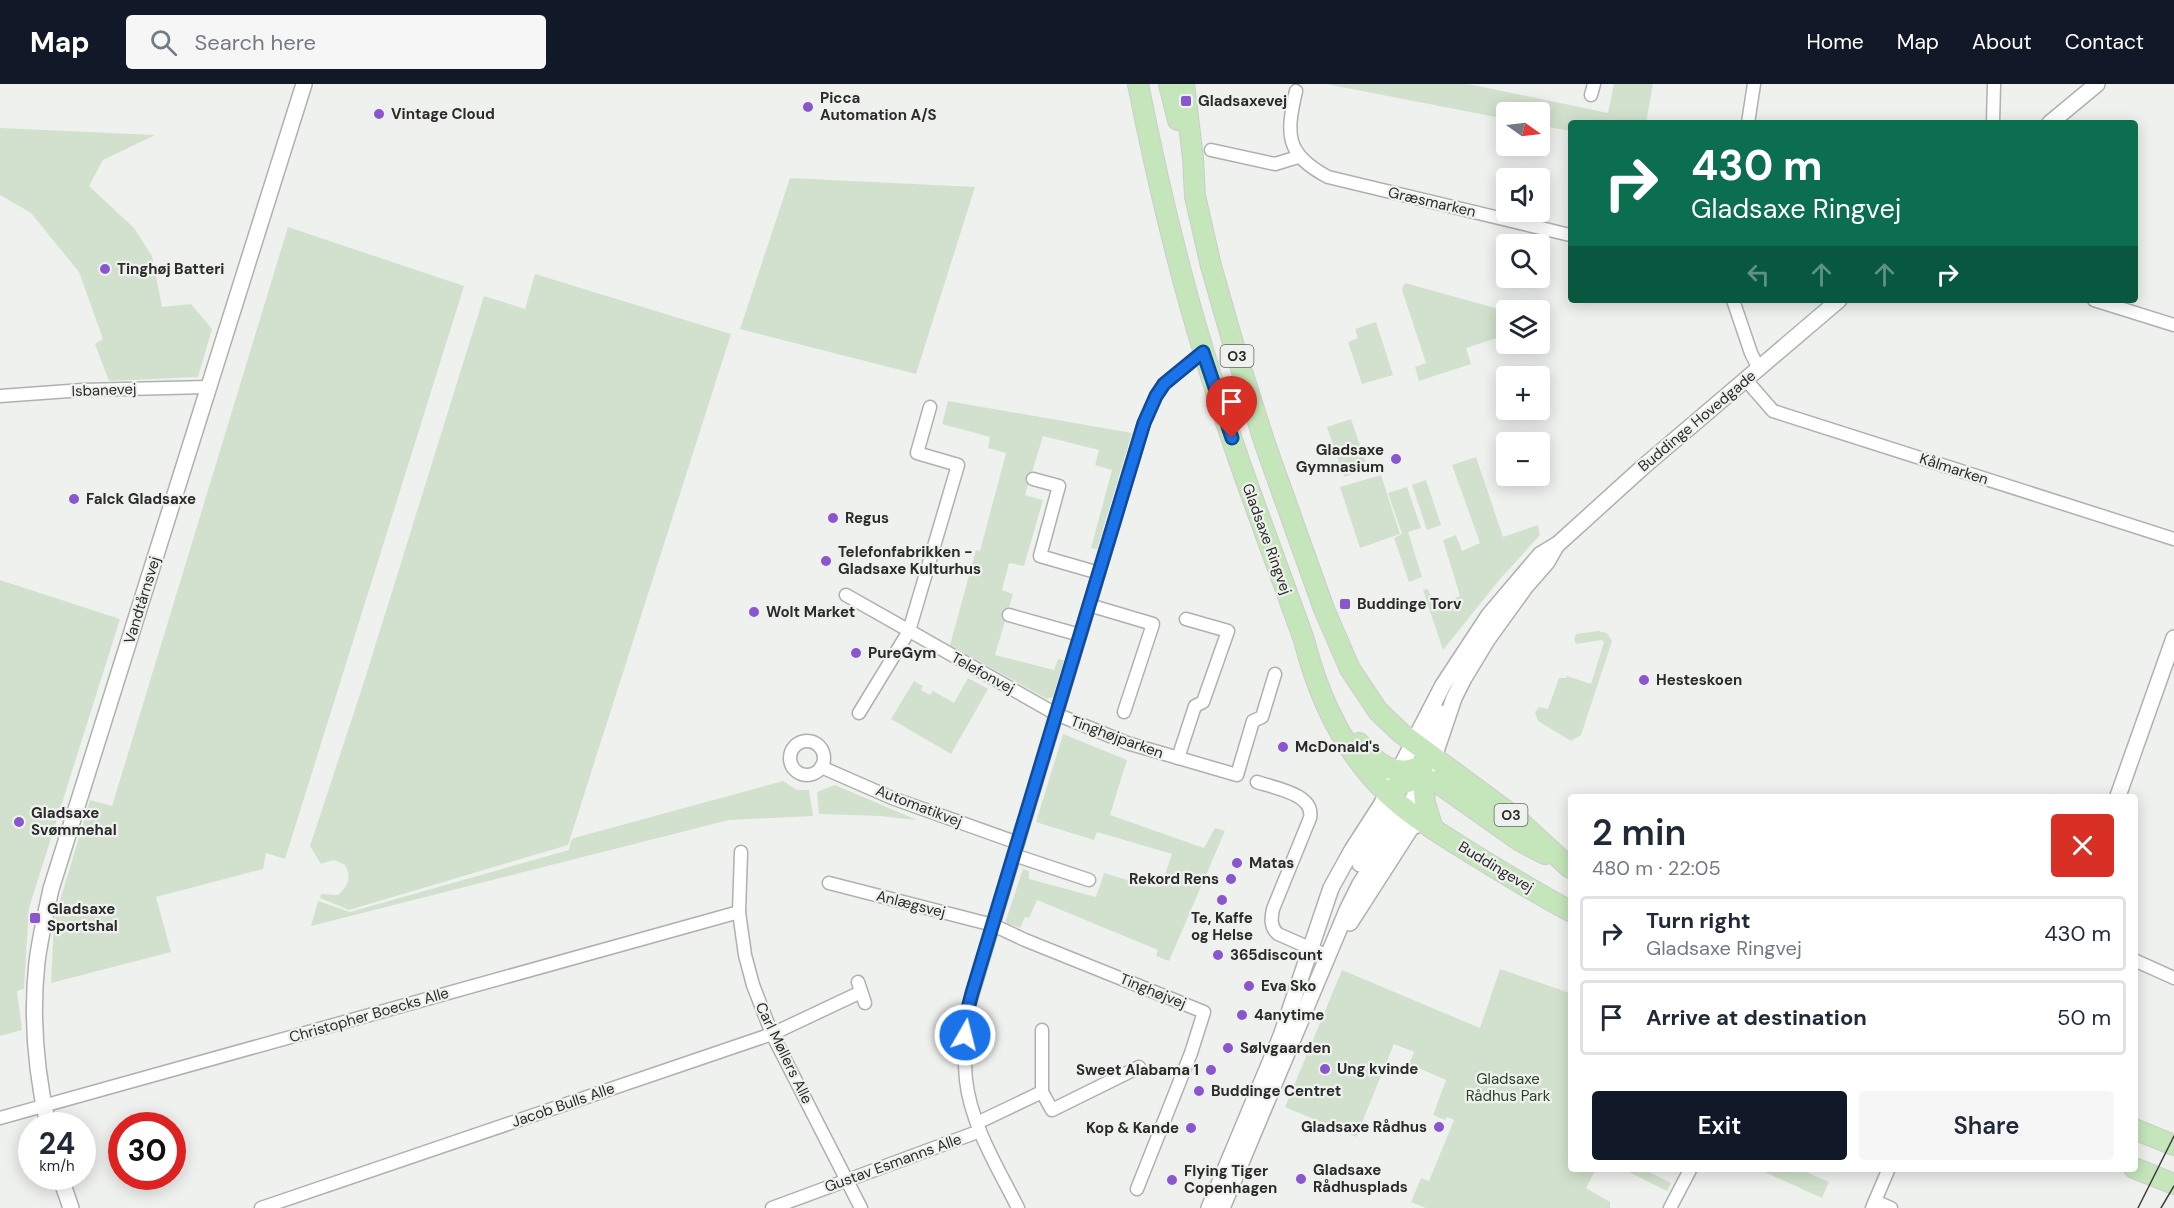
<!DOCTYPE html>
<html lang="en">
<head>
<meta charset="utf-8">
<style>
  body { margin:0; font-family:"DM Sans",sans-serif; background:#f6f6f7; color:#1f2937; height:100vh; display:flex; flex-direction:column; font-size:22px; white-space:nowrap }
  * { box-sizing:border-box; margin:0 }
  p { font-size:20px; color:#747a83 }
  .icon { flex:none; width:33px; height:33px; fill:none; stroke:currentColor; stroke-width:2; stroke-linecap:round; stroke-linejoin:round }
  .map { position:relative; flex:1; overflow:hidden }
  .panel { position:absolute; left:1568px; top:710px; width:570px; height:378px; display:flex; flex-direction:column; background:#fff; border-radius:6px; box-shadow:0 3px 15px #0003 }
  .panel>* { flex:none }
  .banner { position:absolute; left:1568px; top:36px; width:570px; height:183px; border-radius:6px; box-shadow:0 3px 15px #0003; background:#0b6e4f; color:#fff; overflow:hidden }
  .needle { width:39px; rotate:104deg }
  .tools { position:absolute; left:1496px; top:18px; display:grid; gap:12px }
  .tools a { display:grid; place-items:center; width:54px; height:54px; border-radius:6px; background:#fff; box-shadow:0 3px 15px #0003; font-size:30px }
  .speed { position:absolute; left:18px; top:1028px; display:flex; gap:12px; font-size:30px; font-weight:700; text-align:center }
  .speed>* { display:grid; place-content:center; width:78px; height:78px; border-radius:50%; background:#fff; box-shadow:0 3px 15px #0003; line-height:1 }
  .speed small { font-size:15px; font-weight:400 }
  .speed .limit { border:9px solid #d22; background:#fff; color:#111 }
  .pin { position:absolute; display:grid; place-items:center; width:51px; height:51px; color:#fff; margin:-62px -26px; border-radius:50% 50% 50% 0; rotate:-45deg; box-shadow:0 0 6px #0007 }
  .pin .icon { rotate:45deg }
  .me { position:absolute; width:66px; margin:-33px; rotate:8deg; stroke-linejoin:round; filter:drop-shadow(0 0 4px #0008) }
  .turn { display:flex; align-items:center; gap:21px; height:126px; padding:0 24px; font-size:27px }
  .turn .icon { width:78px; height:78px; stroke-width:2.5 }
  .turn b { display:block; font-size:42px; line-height:51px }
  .lanes { display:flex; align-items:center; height:57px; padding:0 24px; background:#0003; justify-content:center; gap:30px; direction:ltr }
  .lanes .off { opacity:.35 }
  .round { display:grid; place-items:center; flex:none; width:63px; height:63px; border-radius:6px; background:#f6f6f7 }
  .summary { display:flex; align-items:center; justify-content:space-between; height:102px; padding:0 24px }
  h1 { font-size:36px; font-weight:600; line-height:45px }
  .action { display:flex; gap:12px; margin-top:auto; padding:12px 24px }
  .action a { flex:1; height:69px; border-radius:6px; background:#111827; color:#fff; font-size:24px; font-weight:600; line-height:69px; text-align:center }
  .action a+a { background:#f6f6f7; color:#1f2937 }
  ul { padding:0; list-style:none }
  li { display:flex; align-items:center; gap:18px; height:75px; margin:0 12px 9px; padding:0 12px; border:3px solid #e0e1e3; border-radius:6px }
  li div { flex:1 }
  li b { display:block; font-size:22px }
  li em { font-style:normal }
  header { display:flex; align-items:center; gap:36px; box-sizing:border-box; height:84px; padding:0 30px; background:#111827; color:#fff }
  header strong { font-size:28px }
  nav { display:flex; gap:33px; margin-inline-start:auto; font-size:21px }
  .search { width:420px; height:54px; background:#f6f6f7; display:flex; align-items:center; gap:15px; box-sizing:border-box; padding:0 21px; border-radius:6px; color:#747a83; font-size:22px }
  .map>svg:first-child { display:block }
  .green { fill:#d2e1cd }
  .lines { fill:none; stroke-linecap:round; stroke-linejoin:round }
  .minor-casing { stroke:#afb1ae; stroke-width:15 }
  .tertiary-casing { stroke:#afb1ae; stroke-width:18 }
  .primary-casing { stroke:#ccc; stroke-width:22 }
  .minor { stroke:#fff; stroke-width:12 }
  .tertiary { stroke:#fff; stroke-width:15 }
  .primary { stroke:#c5e6bb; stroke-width:20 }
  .tram { stroke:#3f403e; stroke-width:1.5 }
  .route-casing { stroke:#114b97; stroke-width:15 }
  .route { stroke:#1a73e8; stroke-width:10 }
  .poi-dot { fill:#8a56ce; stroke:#eff1ee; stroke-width:2 }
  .labels { text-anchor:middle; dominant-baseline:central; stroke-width:4.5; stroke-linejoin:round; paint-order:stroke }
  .shield { fill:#eff1ee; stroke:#656665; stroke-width:1.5 }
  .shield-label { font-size:14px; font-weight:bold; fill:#2a2b2a }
  .poi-label { font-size:15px; font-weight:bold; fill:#2a2b2a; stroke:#eff1ee; text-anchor:start }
  .street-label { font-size:15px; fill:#2a2b2a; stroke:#eff1ee }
  .park-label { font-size:15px; fill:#284520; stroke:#eff1ee }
</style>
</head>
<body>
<header>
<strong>Map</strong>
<div class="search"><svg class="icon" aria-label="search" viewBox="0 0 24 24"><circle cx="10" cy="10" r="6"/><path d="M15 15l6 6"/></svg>Search here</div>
<nav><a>Home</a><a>Map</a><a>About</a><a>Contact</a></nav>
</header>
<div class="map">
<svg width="2174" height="1124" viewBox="0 0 2174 1124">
  <rect width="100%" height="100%" fill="#eff1ee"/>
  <g class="green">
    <path d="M 1326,0 L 1468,0 L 1608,29 L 1614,0 L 1653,0 L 1646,39 L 1570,39 L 1570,47 L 1539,41 L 1539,28 L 1506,28 L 1506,35 Z"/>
    <path d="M 0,44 L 155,51 L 103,76 L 89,102 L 134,144 L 152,172 L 162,223 L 191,220 L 212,245 L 198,293 L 109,297 L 95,260 L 103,255 L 79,188 L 31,129 L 0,111 Z"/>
    <path d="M 790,94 L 975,103 L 916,290 L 740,245 Z"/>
    <path d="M 288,143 L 464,202 L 285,775 L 266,769 L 263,785 L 156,813 L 171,868 L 51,899 L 54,837 L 90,716 L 112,722 Z"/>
    <path d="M 535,190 L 731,250 L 568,761 L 349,826 L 320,814 L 321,810 L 338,811 C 348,802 352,793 345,781 L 334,776 L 321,780 L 310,762 L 362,604 L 484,212 L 525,225 Z"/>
    <path d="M 1405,199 L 1506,227 L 1506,251 L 1466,264 L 1471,280 L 1419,297 L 1415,283 L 1426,279 L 1402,206 Z"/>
    <path d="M 1376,238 L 1393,291 L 1362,300 L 1348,258 L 1358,254 L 1355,245 Z"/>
    <path d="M 948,317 L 1132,349 L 1097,465 L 1091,464 L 1112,386 L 1095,381 L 1099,366 L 1043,352 L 1025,411 L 1043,416 L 1024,482 L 1009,479 L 1002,506 L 1013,510 L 995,571 L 1054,586 L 1058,575 L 1064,576 L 1053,613 L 1047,615 L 950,561 L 976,466 L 980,467 L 1006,369 L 988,364 L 990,353 L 942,340 Z"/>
    <path d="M 1351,335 L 1368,384 L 1344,393 L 1327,343 Z"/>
    <path d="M 1476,373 L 1503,453 L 1538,441 L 1540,451 L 1500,495 L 1443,566 L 1423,506 L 1428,505 L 1436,523 L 1460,512 L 1443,456 L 1456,451 L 1462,467 L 1480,459 L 1452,381 Z"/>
    <path d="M 1381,391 L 1400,450 L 1360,464 L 1340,403 Z"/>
    <path d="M 1426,396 L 1441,441 L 1427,446 L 1412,401 Z"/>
    <path d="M 1407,403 L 1421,444 L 1408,448 L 1422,493 L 1409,498 L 1394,454 L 1402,450 L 1388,409 Z"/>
    <path d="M 0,496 L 120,535 L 29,824 L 24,905 L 17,907 L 22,946 L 0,952 Z"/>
    <path d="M 1598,547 L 1607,549 L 1612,557 L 1581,651 L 1571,657 L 1538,637 L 1535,628 L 1539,623 L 1548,625 L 1559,594 L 1566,594 L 1567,592 L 1591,600 L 1604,558 L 1602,556 L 1576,560 L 1574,555 L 1576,550 Z"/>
    <path d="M 968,594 L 988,605 L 951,670 L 891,635 L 914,597 L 923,602 L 921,606 L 930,611 L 933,607 L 954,619 Z"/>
    <path d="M 1063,650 L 1127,676 L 1110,731 L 1204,764 L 1215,744 L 1225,747 L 1169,877 L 1156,872 L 1158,866 L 1037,816 L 1029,834 L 1025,833 L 1020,844 L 1005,839 L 1023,785 L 1029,787 L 1029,795 L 1096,813 L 1104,789 L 1151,803 L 1161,802 L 1172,770 L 1097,748 L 1094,756 L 1036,738 Z"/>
    <path d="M 783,697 L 797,706 L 809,706 L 813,732 L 729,736 L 311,842 L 318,817 L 350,828 L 569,766 L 571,756 L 574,754 Z"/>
    <path d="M 835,701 L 917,736 L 879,732 L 819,730 L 817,708 Z"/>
    <path d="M 1500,885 L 1570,909 L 1570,1084 L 1596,1085 L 1586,1104 L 1610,1118 L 1610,1124 L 1426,1124 L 1411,1118 L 1421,1094 L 1429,1097 L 1454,1036 L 1447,1033 L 1445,1036 L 1433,1031 L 1446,996 L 1409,980 L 1414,968 L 1394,960 L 1356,1053 L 1285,1023 L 1342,886 L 1480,944 Z"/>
    <path d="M 1623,1085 L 1643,1085 L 1671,1099 L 1667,1107 Z"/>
    <path d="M 1758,1085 L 1799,1085 L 1829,1098 L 1822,1114 Z"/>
  </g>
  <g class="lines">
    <defs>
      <g id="minor">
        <path d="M 1296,7 C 1286,51 1285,70 1328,93 L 1570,151"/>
        <path d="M 1591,11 L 1594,0"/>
        <path d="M 1748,39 L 1754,0"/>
        <path d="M 1993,39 L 1994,0"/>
        <path d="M 1211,66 L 1275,80 L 1298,73"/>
        <path d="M 1733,216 L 1751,269 L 1759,285"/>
        <path d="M 2094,216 L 2174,241"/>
        <path d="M 1746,296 L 1773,327 L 2174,455"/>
        <path d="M 0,312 L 83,306 L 208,303"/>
        <path d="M 1033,395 L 1059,402 L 1040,472 L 1099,489"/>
        <path d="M 846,511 L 1056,630 L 1127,659 L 1237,691 L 1253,637 L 1262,633 L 1275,590"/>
        <path d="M 1089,521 L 1153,540 L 1124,628"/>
        <path d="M 1009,531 L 1080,551"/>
        <path d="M 859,629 L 909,547 L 958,381 L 917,369 L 930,323"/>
        <circle cx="807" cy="674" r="17"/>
        <path d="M 1178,674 L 1195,622 L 1203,618 L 1228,547 L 1186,535"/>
        <path d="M 821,683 L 892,714 L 1018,759"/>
        <path d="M 1257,698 C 1274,704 1315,710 1310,734 L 1273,825 C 1271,834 1270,843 1278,850 L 1328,872"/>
        <path d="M 741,768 L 739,828 L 745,871 L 753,901 L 772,950 L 861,1124"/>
        <path d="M 1014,771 L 1089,796"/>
        <path d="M 829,799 L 993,841 L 1025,856 L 1204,928 L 1191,969 L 1137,1105"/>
        <path d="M 2134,876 L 2174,894"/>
        <path d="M 858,898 L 865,919"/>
        <path d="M 1042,1008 L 1052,1026 L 1139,983"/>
        <path d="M 0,1034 L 739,828"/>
        <path d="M 977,1039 L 1042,1008 L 1042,946"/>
        <path d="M 1875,1117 L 1891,1124"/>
        <path d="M 261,1124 L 772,950 L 861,908"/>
        <path d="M 772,1124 L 980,1047"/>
        <path d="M 1018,1124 C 998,1084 971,1041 966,996 C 964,976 965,956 965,935 L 1144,339 L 1156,312 L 1164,300 L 1203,268"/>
        <path d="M 1670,1124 L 1691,1084"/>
        <path d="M 1872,1124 L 1889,1084"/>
      </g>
      <g id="tertiary">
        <path d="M 2050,39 L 2097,0"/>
        <path d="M 1425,667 L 1441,629"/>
        <path d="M 2118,712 L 2174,554"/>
        <path d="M 1360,780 L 1398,720"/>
        <path d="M 1350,839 L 1411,744 L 1422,738"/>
        <path d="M 48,1041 C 36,988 31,932 37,878 C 40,854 46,829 51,805 L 304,0"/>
        <path d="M 60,1092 L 71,1124"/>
        <path d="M 1209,1124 L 1281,952 L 1331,804 L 1352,766 L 1381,721 L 1443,601 L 1489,531 L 1540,471 L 1558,460 L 1643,383 L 1839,216"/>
        <path d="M 1222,1124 L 1348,824 L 1360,800 L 1407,727 L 1434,673 L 1454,614 L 1464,594 L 1487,556 L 1526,502 L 1547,478 L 1556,462"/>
      </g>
      <g id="primary">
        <path d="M 1138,0 C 1156,90 1177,181 1204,269 C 1233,366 1270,461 1304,556 C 1320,619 1349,678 1399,720 C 1424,741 1452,757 1479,774 C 1509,792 1539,811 1570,827"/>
        <path d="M 1169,0 L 1178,36"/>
        <path d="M 1184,0 L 1193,74 L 1195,112 L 1211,182 L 1233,259 L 1265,360 L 1324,525 L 1350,585 L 1378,627 L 1401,649 L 1516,734 L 1570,784"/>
        <path d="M 1359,659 C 1376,679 1394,695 1421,682"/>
        <path d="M 1422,685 L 1425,719 L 1433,745"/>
        <path d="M 1387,709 C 1404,697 1418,692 1438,699 L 1520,757 L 1545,770"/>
        <path d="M 2134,1045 L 2174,1061"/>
        <path d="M 2134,1084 L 2174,1100"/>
      </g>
    </defs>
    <use href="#minor" class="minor-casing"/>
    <use href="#tertiary" class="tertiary-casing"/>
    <use href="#primary" class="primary-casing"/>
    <use href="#minor" class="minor"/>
    <use href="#tertiary" class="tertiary"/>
    <use href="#primary" class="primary"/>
    <g class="tram">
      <path d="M 2138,1124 L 2174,1052"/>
      <path d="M 2161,1124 L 2174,1102"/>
    </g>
  </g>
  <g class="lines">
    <defs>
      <path id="route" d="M 965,951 L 965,936 L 972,909 L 1144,339 L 1156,312 L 1164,300 L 1203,268 L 1232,354"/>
    </defs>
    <use href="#route" class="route-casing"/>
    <use href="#route" class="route"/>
  </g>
  <g class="poi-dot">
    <rect x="1180" y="11" width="12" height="12" rx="3"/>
    <circle cx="808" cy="23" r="6"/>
    <circle cx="379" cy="30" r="6"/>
    <circle cx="105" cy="185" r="6"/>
    <circle cx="1396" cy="375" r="6"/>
    <circle cx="74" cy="415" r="6"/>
    <circle cx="833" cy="434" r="6"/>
    <circle cx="826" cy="477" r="6"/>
    <rect x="1339" y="514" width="12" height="12" rx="3"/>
    <circle cx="754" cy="528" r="6"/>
    <circle cx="856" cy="569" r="6"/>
    <circle cx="1644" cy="596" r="6"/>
    <circle cx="1283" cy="663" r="6"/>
    <circle cx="19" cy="738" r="6"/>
    <circle cx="1237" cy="779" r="6"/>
    <circle cx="1231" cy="795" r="6"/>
    <circle cx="1222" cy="816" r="6"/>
    <rect x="29" y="828" width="12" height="12" rx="3"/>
    <circle cx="1218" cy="871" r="6"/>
    <circle cx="1249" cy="902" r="6"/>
    <circle cx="1242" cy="931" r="6"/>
    <circle cx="1228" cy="964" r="6"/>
    <circle cx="1325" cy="985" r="6"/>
    <circle cx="1211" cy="986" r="6"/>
    <circle cx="1199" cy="1007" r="6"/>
    <circle cx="1439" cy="1043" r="6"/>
    <circle cx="1191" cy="1044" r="6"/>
    <circle cx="1301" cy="1095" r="6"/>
    <circle cx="1172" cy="1096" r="6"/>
  </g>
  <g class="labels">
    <g class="shield">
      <rect x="1220.5" y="261" width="33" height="22" rx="4.5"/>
      <rect x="1494.5" y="720" width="33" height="22" rx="4.5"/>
    </g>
    <g class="shield-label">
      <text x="1237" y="272">O3</text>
      <text x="1511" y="731">O3</text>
    </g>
    <g class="poi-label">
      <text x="820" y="14">Picca<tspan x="820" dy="17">Automation A/S</tspan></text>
      <text x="1198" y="17">Gladsaxevej</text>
      <text x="391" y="30">Vintage Cloud</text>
      <text x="117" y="185">Tinghøj Batteri</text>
      <text x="1384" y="366" text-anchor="end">Gladsaxe<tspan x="1384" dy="17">Gymnasium</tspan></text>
      <text x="86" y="415">Falck Gladsaxe</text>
      <text x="845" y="434">Regus</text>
      <text x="838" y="468">Telefonfabrikken -<tspan x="838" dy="17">Gladsaxe Kulturhus</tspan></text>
      <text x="1357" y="520">Buddinge Torv</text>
      <text x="766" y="528">Wolt Market</text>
      <text x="868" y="569">PureGym</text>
      <text x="1656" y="596">Hesteskoen</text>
      <text x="1295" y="663">McDonald's</text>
      <text x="31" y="729">Gladsaxe<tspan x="31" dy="17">Svømmehal</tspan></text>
      <text x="1249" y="779">Matas</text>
      <text x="1219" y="795" text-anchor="end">Rekord Rens</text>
      <text x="47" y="825">Gladsaxe<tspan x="47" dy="17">Sportshal</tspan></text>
      <text x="1222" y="834" text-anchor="middle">Te, Kaffe<tspan x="1222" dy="17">og Helse</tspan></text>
      <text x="1230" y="871">365discount</text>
      <text x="1261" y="902">Eva Sko</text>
      <text x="1254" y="931">4anytime</text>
      <text x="1240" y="964">Sølvgaarden</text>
      <text x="1337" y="985">Ung kvinde</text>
      <text x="1199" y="986" text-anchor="end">Sweet Alabama 1</text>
      <text x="1211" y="1007">Buddinge Centret</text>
      <text x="1427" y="1043" text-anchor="end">Gladsaxe Rådhus</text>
      <text x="1179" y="1044" text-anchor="end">Kop &amp; Kande</text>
      <text x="1313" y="1086">Gladsaxe<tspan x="1313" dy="17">Rådhusplads</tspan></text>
      <text x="1184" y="1087">Flying Tiger<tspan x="1184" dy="17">Copenhagen</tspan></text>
    </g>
    <g class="street-label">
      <text transform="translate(1432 118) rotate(13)">Græsmarken</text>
      <text transform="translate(104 306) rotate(-2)">Isbanevej</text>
      <text transform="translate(1697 337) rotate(-40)">Buddinge Hovedgade</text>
      <text transform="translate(1954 385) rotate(18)">Kålmarken</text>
      <text transform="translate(1267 455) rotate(70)">Gladsaxe Ringvej</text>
      <text transform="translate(142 516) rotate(-73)">Vandtårnsvej</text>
      <text transform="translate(983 589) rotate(29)">Telefonvej</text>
      <text transform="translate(1117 653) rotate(20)">Tinghøjparken</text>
      <text transform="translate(919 722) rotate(21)">Automatikvej</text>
      <text transform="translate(1496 783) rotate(31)">Buddingevej</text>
      <text transform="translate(911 820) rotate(14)">Anlægsvej</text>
      <text transform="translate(1153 907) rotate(22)">Tinghøjvej</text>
      <text transform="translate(369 931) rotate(-16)">Christopher Boecks Alle</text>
      <text transform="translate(784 969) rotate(64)">Carl Møllers Alle</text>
      <text transform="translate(563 1021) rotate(-19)">Jacob Bulls Alle</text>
      <text transform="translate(893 1079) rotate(-20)">Gustav Esmanns Alle</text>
    </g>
    <g class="park-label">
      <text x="1508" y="995">Gladsaxe<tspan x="1508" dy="17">Rådhus Park</tspan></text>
    </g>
  </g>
</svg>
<div class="tools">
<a><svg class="needle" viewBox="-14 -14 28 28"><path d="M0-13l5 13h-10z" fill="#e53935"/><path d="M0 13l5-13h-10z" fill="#747a83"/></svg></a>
<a><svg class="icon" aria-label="sound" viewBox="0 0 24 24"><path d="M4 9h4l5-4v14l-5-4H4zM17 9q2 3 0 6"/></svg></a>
<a><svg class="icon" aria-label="search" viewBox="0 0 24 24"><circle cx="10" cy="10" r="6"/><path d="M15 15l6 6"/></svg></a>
<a><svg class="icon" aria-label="layers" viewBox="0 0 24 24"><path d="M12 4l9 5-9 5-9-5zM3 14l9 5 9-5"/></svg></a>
<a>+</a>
<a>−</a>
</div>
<div class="speed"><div>24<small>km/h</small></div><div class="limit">30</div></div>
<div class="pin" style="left:1232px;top:354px;background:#d93025"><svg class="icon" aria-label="arrive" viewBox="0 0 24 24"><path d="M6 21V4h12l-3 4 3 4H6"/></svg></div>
<svg class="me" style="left:965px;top:951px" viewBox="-20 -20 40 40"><circle r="17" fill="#1a73e8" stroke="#fff" stroke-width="3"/><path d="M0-11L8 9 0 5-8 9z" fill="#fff"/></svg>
<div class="banner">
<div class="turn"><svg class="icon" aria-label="right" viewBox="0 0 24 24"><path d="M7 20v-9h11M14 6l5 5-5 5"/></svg><div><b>430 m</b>Gladsaxe Ringvej</div></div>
<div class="lanes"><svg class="icon off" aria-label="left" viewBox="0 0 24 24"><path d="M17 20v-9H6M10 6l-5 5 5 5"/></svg><svg class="icon off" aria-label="ahead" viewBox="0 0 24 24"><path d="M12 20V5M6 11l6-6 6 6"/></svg><svg class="icon off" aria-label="ahead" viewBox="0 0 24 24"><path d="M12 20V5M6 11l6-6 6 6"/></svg><svg class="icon" aria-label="right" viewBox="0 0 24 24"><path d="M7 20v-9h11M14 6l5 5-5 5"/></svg></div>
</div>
<section class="panel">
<div class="summary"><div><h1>2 min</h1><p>480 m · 22:05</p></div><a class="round" style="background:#d93025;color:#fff"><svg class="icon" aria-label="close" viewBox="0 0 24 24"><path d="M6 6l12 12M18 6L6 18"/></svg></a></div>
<ul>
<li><svg class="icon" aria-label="right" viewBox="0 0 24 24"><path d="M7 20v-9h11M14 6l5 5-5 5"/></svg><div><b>Turn right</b><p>Gladsaxe Ringvej</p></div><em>430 m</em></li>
<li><svg class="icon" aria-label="arrive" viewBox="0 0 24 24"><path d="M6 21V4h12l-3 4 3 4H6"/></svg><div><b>Arrive at destination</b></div><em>50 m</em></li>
</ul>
<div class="action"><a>Exit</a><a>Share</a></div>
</section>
</div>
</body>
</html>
